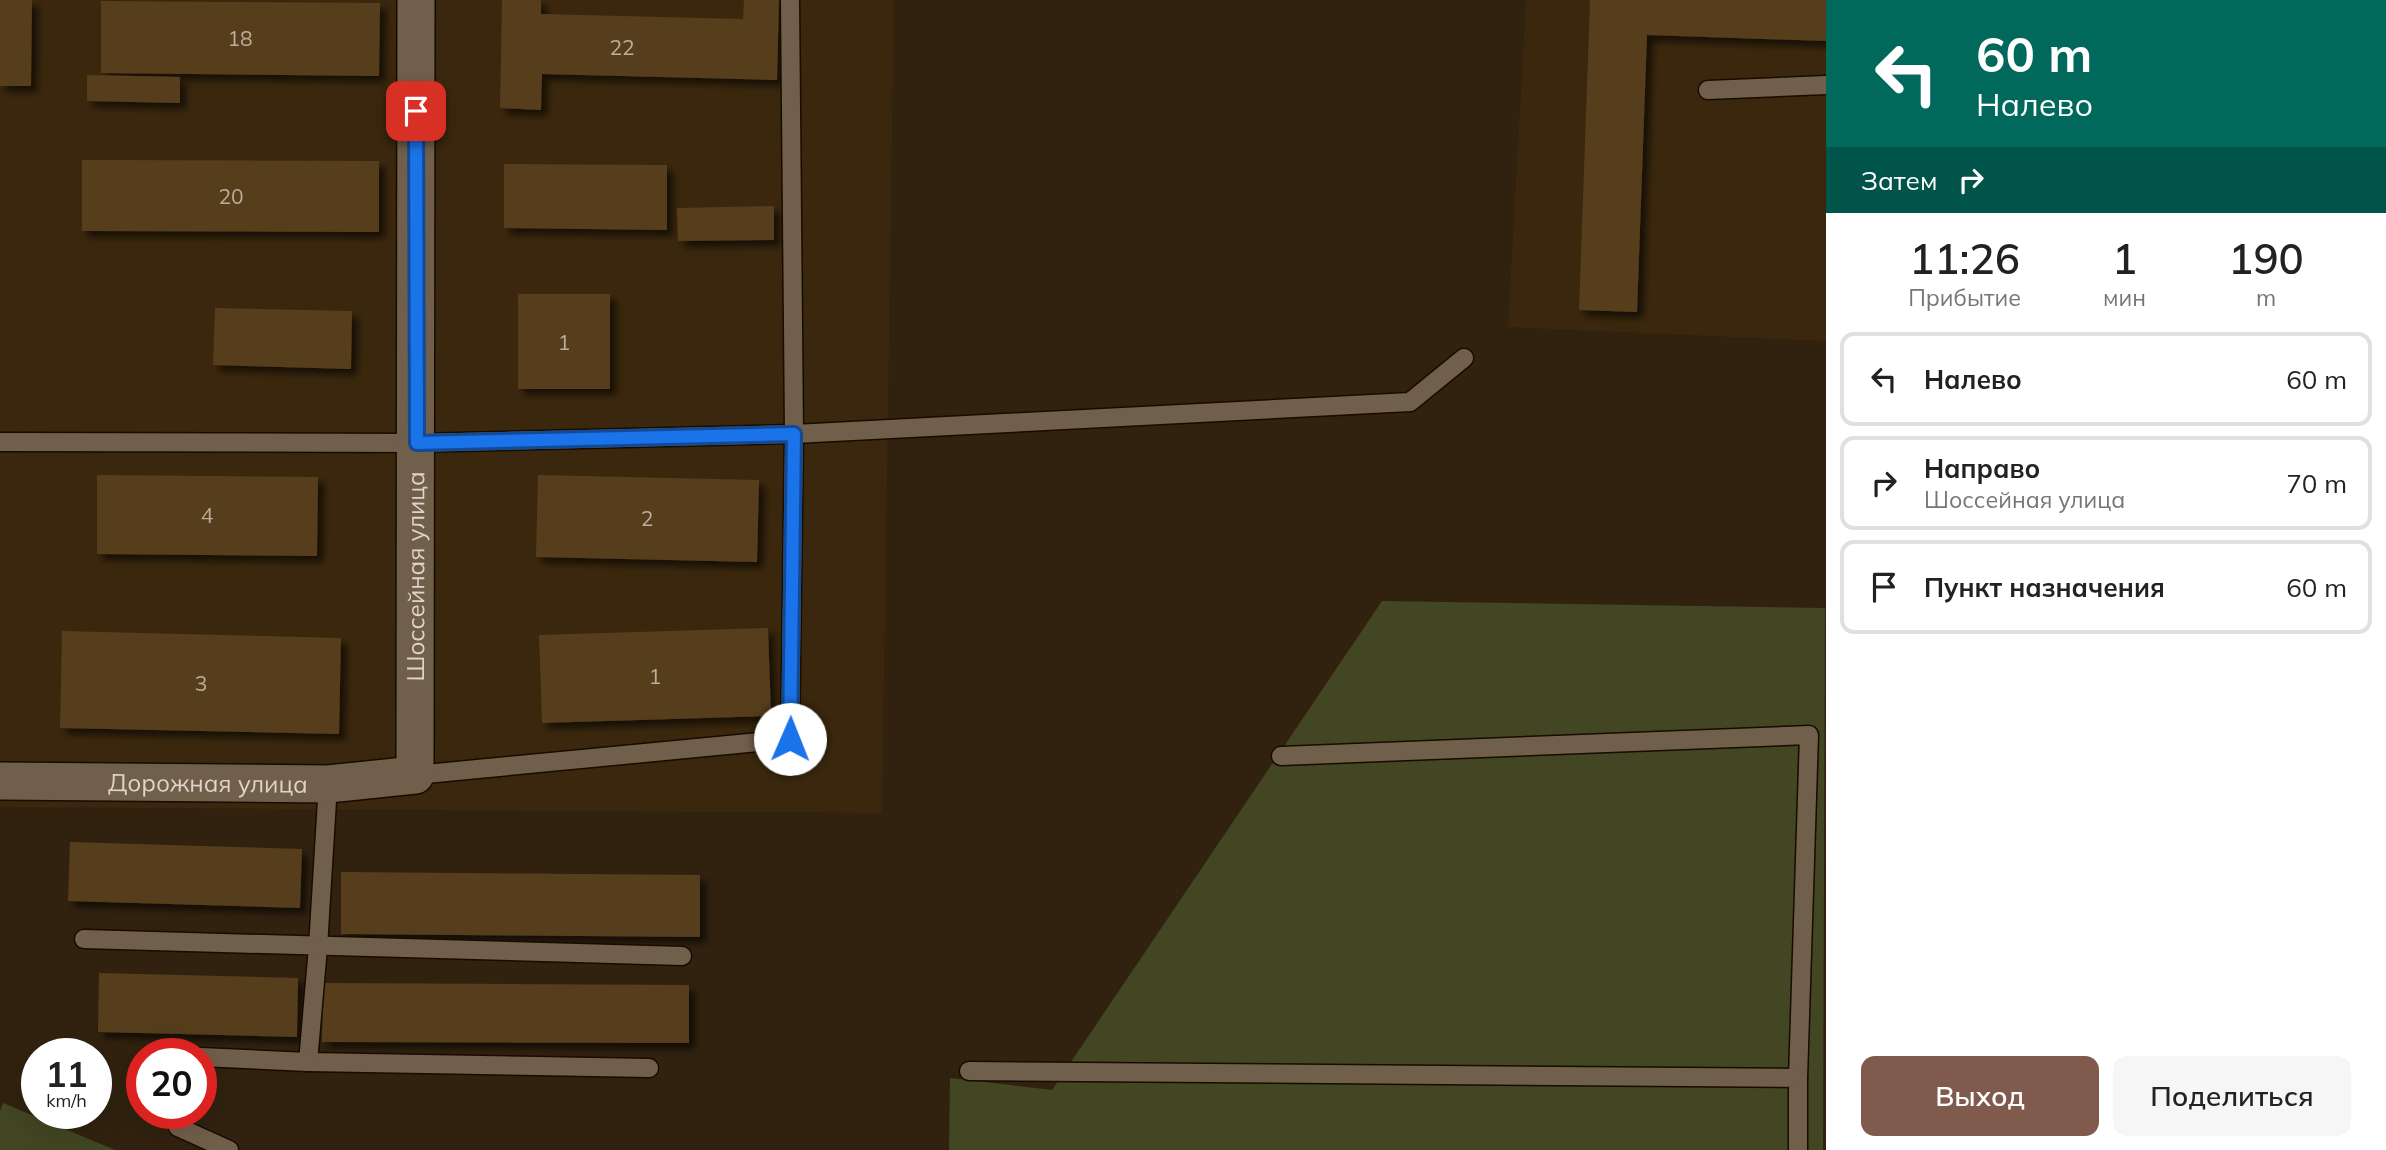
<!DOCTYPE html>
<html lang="ru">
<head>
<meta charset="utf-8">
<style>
  body { margin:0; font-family:Mulish,sans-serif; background:#f6f6f6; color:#222; height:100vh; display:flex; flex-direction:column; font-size:26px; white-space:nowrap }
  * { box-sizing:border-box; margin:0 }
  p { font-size:23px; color:#767676 }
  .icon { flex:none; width:38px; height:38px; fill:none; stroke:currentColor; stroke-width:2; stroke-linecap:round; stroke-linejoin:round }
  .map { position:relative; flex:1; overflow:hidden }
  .drawer { display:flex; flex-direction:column; background:#fff; width:560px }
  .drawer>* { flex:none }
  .hud { background:#00695c; color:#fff; overflow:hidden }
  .speed { position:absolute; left:21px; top:1038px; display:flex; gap:14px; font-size:35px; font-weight:700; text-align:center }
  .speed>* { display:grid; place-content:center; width:91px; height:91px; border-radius:50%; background:#fff; box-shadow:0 7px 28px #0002; line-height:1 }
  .speed small { font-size:18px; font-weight:400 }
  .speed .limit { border:10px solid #d22; background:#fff; color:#111 }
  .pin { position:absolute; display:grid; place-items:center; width:60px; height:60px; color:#fff; margin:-30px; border-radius:14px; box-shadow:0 4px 10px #0006 }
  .me { position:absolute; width:77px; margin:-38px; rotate:1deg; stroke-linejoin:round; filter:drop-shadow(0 0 5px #0008) }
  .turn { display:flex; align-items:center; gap:24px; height:147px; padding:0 35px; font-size:32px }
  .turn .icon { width:91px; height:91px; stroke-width:2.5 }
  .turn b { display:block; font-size:49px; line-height:60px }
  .then { display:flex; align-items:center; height:66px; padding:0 35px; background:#0003; gap:14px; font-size:26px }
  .eta { display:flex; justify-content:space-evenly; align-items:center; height:119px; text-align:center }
  .eta b { font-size:42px; font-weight:600; line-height:49px }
  .cta { display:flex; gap:14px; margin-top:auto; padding:14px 35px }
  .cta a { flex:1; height:80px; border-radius:14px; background:#805b4d; color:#fff; font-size:28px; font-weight:600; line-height:80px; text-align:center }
  .cta a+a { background:#f6f6f6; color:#222 }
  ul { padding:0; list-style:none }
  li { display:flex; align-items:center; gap:21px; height:94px; margin:0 14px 10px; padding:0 21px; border:4px solid #e0e0e0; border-radius:14px }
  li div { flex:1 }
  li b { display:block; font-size:26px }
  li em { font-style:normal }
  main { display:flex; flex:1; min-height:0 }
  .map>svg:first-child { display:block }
  .built { fill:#3a270d }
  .green { fill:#434622 }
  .building { fill:#563e1d; filter:url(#shadow) }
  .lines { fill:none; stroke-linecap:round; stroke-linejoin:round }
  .lane-casing { stroke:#180b00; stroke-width:21 }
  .street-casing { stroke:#180b00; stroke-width:40 }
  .lane { stroke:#705f4a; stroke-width:18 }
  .street { stroke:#705f4a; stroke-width:37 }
  .route-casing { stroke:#114b97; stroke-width:18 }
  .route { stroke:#1a73e8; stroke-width:12 }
  .labels { text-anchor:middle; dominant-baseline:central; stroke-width:5; stroke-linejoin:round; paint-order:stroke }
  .number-label { font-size:21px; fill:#bcae9d }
  .street-label { font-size:24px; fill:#ded4c8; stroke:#140d06 }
</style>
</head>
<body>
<main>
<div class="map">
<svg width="1826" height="1150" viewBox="0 0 1826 1150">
  <defs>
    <filter id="shadow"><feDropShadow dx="6" dy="6" stdDeviation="3.5" flood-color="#0009"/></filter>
  </defs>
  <rect width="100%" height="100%" fill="#31220f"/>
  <g class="built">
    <path d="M 0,0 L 894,0 L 882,813 L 0,807 Z"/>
    <path d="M 1526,0 L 1826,0 L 1826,341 L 1508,327 Z"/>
  </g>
  <g class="green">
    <path d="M 1382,601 L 1825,608 L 1823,1150 L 949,1150 L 950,1078 L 1052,1090 Z"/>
    <path d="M 3,1103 L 115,1150 L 0,1150 L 0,1111 Z"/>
  </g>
  <g class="building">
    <path d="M 0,0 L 32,0 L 31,86 L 0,86 Z"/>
    <path d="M 502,0 L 541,0 L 541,14 L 743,19 L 744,0 L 779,0 L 777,80 L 542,74 L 541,110 L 500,108 Z"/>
    <path d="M 1590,0 L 1826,0 L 1826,41 L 1647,35 L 1637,312 L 1579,310 Z"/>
    <path d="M 101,1 L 380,3 L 379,76 L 101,73 Z"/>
    <path d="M 87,75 L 180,77 L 180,103 L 87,101 Z"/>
    <path d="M 82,160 L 379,161 L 379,232 L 82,231 Z"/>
    <path d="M 504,164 L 667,165 L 667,230 L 504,228 Z"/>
    <path d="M 774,206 L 774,240 L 678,241 L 677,208 Z"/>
    <rect x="518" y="294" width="92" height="95"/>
    <path d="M 215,308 L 352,311 L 351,369 L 213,365 Z"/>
    <path d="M 97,475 L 318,477 L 317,556 L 97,554 Z"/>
    <path d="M 538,475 L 759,480 L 757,562 L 536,557 Z"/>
    <path d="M 768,628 L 771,716 L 542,723 L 539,635 Z"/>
    <path d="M 62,631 L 341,638 L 339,734 L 60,728 Z"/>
    <path d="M 70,842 L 302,849 L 300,908 L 68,901 Z"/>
    <path d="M 341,872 L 700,875 L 700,937 L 341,934 Z"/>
    <path d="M 99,973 L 298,978 L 297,1037 L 98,1032 Z"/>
    <path d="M 323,983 L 689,985 L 689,1043 L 322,1042 Z"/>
  </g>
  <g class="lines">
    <defs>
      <g id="lane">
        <path d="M 1708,90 L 1826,85"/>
        <path d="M 0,442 L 417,443 L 794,434 L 790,0"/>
        <path d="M 1281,756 L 1809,735 L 1798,1078"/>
        <path d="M 415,775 L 790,739 L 794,434 L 1410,402 L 1464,358"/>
        <path d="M 328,784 L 318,947 L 308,1062 L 649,1068"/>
        <path d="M 84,939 L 682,956"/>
        <path d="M 201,1057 L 308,1062"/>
        <path d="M 969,1071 L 1798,1078 L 1798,1150"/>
        <path d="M 178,1113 L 178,1127 L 229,1150"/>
      </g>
      <g id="street">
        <path id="s1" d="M 0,781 L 328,784 L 415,775 L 416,0"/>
      </g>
    </defs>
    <use href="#lane" class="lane-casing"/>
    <use href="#street" class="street-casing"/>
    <use href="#lane" class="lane"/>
    <use href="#street" class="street"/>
  </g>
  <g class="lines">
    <defs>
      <path id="route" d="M 416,111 L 417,443 L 794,434 L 790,739"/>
    </defs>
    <use href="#route" class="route-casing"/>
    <use href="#route" class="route"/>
  </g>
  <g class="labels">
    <g class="number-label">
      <text x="240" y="38">18</text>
      <text x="622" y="47">22</text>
      <text x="231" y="196">20</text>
      <text x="564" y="342">1</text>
      <text x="207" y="515">4</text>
      <text x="647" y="518">2</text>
      <text x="655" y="676">1</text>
      <text x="201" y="683">3</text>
    </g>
    <g class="street-label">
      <text stroke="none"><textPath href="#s1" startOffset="614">Шоссейная улица</textPath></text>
      <text stroke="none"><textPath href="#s1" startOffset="208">Дорожная улица</textPath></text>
    </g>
  </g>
</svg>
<div class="speed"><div>11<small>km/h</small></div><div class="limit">20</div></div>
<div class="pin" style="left:416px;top:111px;background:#d93025"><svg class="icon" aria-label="arrive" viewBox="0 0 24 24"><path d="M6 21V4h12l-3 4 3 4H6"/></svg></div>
<svg class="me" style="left:790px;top:739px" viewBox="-20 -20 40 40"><circle r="19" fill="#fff"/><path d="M0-13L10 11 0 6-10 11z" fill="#1a73e8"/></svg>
</div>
<section class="drawer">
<div class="hud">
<div class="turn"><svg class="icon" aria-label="left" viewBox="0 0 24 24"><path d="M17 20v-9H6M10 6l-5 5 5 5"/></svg><div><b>60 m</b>Налево</div></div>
<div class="then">Затем<svg class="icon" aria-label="right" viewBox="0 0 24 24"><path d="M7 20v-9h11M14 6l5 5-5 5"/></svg></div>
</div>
<div class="eta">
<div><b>11:26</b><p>Прибытие</p></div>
<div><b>1</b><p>мин</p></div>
<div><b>190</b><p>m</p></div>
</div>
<ul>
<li><svg class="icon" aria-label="left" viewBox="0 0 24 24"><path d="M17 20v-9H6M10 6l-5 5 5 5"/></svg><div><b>Налево</b></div><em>60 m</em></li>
<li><svg class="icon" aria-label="right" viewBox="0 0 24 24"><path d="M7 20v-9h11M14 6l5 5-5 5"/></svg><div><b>Направо</b><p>Шоссейная улица</p></div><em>70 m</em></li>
<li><svg class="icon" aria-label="arrive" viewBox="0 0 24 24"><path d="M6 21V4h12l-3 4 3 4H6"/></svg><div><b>Пункт назначения</b></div><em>60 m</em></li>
</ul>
<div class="cta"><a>Выход</a><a>Поделиться</a></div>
</section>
</main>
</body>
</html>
